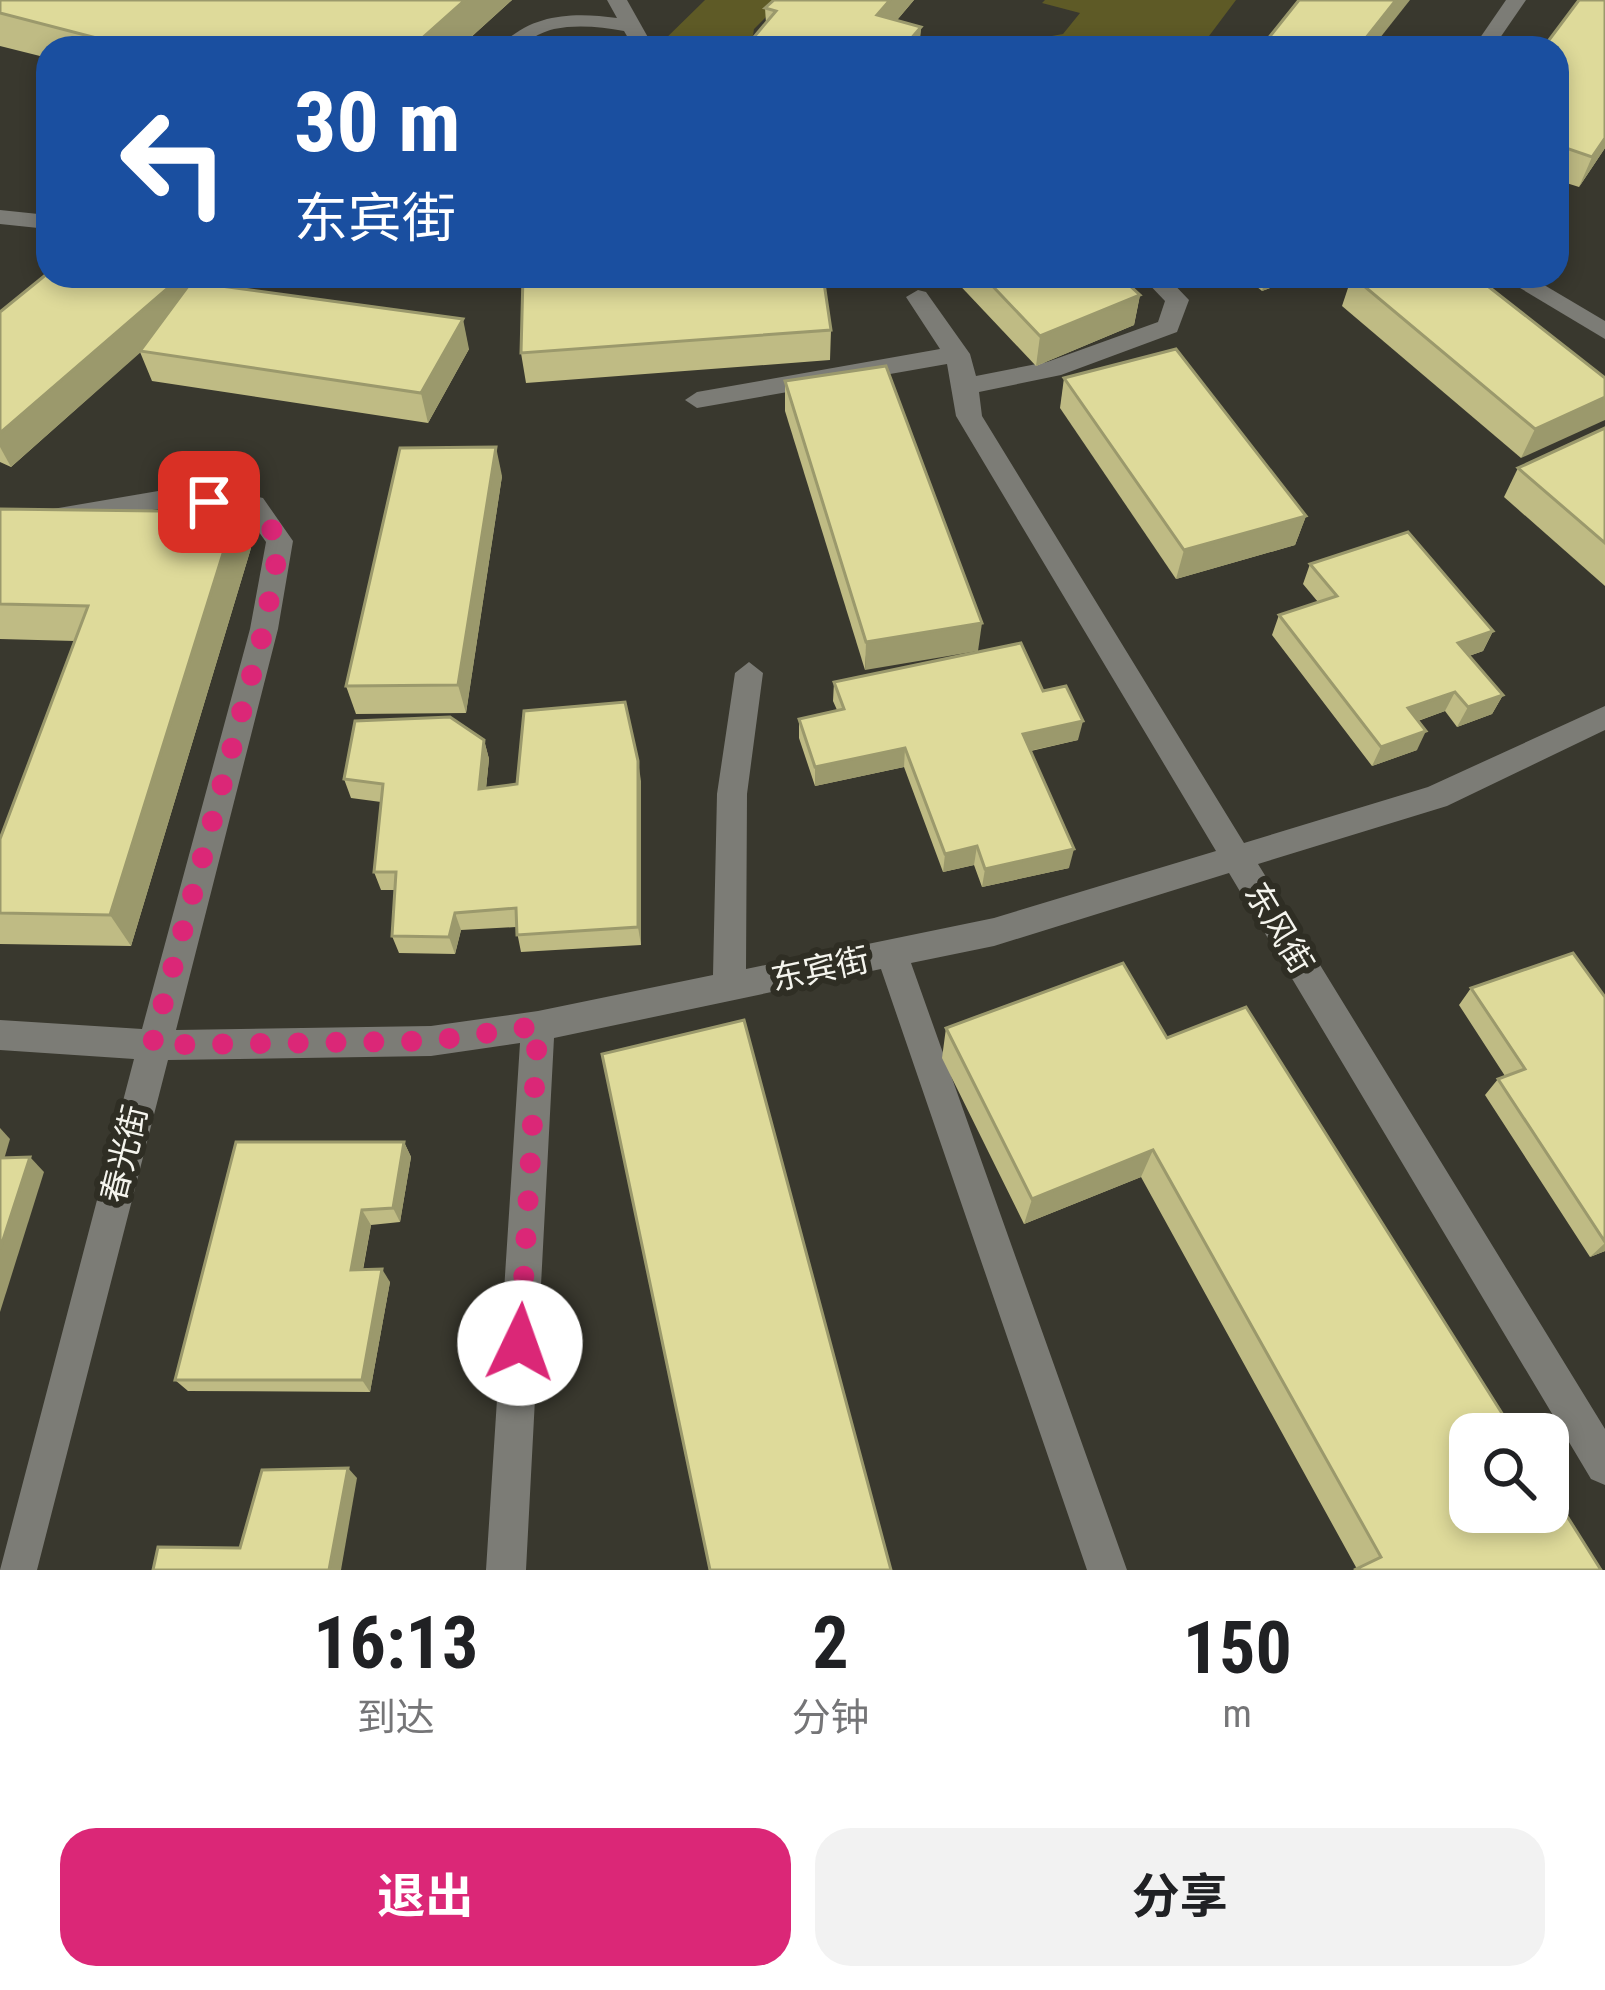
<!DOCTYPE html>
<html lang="zh">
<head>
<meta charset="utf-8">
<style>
  body { margin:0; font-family:"Roboto Condensed","Noto Sans SC",sans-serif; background:#f2f2f2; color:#202124; height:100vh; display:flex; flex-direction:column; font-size:45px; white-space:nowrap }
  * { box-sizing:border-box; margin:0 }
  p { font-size:39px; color:#757577 }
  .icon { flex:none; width:66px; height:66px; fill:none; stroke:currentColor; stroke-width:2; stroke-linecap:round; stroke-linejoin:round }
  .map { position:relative; height:1570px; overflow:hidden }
  .sheet { display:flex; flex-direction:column; background:#fff; flex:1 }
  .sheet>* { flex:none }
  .hud { position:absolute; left:36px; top:36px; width:1533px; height:252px; border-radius:36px; box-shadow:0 6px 18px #0003; background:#1a4fa0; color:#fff; overflow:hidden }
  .tools { position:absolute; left:1449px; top:1413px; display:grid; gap:24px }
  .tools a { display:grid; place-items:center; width:120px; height:120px; border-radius:24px; background:#fff; box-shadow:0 6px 18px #0003; font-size:60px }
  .pin { position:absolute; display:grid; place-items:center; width:102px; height:102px; color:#fff; margin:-51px; border-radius:24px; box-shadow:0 6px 18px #0006 }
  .me { position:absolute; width:132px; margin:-66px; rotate:3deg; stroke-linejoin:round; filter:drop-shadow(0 0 9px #0008) }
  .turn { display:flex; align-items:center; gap:42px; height:252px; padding:0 60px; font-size:54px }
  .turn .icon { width:156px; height:156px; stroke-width:2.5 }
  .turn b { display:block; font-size:84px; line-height:102px }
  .eta { display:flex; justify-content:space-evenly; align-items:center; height:204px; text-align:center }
  .eta b { font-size:72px; font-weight:700; line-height:84px }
  .primary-button { display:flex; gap:24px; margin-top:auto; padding:24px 60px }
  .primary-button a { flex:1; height:138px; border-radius:36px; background:#db2777; color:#fff; font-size:48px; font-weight:700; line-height:138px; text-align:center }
  .primary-button a+a { background:#f2f2f2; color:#202124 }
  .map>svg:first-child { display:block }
  .green { fill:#5e5a26 }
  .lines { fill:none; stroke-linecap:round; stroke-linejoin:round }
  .minor { fill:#7c7c76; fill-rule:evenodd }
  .wall { fill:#bfbb84 }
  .shaded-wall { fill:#9b996c }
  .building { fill:#deda9a; stroke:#9b996c; stroke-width:3 }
  .route { stroke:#db2777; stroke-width:21; stroke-dasharray:0 37.8 }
  .labels { text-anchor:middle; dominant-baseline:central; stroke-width:12; stroke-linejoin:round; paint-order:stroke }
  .street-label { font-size:33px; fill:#f4f4ed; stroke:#2f2e24 }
</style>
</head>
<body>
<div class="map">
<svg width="1605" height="1570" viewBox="0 0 1605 1570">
  <rect width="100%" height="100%" fill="#39382e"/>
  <g class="green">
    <path d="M 705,0 L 783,0 L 754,29 L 751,48 L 656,48 Z"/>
    <path d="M 1045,0 L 1236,0 L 1200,48 L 985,48 L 1063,34 L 1080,13 L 1042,3 Z"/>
  </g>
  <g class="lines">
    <g class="minor">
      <path d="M 607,0 L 627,0 L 654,48 L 634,48 L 624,31 C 602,27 577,24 554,29 C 530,35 526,48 499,48 C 530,13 574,12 617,18 Z"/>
      <path d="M 1506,0 L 1526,0 L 1493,48 L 1473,48 Z"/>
      <path d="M 0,210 L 48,215 L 48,229 L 0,224 Z"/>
      <path d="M 1141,276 L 1166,276 L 1189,300 L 1177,332 L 1061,375 L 979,392 L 982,416 L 1244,843 L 1428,787 L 1605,706 L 1605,730 L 1447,806 L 1258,864 L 1605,1429 L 1605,1485 L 1591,1479 L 1229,873 L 994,946 L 911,963 L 1127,1570 L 1087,1570 L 881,969 L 554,1038 L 526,1570 L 486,1570 L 520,1043 L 431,1056 L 168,1060 L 37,1570 L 0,1570 L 134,1059 L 0,1050 L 0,1020 L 142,1029 L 250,629 L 266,542 L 246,514 L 164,508 L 0,536 L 0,518 L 164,490 L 254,496 L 263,498 L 293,541 L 278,629 L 176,1030 L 431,1026 L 538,1011 L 713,975 L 717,794 L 735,673 L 749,662 L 763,673 L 747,794 L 746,969 L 994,918 L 1216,851 L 956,416 L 947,364 L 697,408 L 685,400 L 697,392 L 940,349 L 906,297 L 918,290 L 926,292 L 970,354 L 976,376 L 1047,362 L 1158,322 L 1165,301 Z"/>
      <path d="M 1500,276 L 1529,276 L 1605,321 L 1605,339 Z"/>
    </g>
  </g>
  <g class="wall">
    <path d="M 0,0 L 512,0 L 459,48 L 48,48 L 48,58 L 0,46 Z"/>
    <path d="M 774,0 L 914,0 L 897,20 L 921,27 L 919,48 L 754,48 L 754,37 L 766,23 L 765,8 Z"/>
    <path d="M 1557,48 L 1605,148 L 1579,187 L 1557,180 Z"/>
    <path d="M 592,276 L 593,285 L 831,330 L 830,360 L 526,383 L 521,353 Z"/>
    <path d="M 951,276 L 1119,276 L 1140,295 L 1134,325 L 1036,366 Z"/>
    <path d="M 1244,276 L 1302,276 L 1262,291 Z"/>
    <path d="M 1352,276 L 1605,378 L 1521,458 L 1342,306 Z"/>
    <path d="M 196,282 L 469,349 L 428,423 L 152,381 L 140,352 L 11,467 L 0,462 L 0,312 Z"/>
    <path d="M 886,366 L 865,670 L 785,411 L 785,381 Z"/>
    <path d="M 1064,378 L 1306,516 L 1295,545 L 1176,579 L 1060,408 Z"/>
    <path d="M 1605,428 L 1605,586 L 1504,497 L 1518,468 Z"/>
    <path d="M 502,476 L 466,713 L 356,714 L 346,686 Z"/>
    <path d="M 0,509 L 251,548 L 131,946 L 0,944 L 0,839 L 75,641 L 0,639 Z"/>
    <path d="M 1310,564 L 1493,631 L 1483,651 L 1469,656 L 1503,695 L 1492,714 L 1457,727 L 1445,711 L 1418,721 L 1417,750 L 1372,766 L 1272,635 L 1279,615 L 1318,602 L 1303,584 Z"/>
    <path d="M 834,682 L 1043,691 L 1078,740 L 1031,751 L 1069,868 L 982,887 L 974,865 L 943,872 L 904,767 L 815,786 L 799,738 L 799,719 L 837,710 L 833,701 Z"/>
    <path d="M 484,740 L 489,759 L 486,788 L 641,781 L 641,945 L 521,952 L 516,927 L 461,930 L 455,954 L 399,953 L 392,936 L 395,890 L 381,890 L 374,872 L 381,802 L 351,798 L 344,779 Z"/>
    <path d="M 1471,988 L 1605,997 L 1605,1251 L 1590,1257 L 1485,1095 L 1498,1079 L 1505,1076 L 1459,1005 Z"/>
    <path d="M 946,1028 L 1167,1038 L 1470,1512 L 1357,1569 L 1141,1177 L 1024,1224 L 942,1058 Z"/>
    <path d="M 404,1142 L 411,1157 L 400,1222 L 371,1225 L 363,1270 L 390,1282 L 370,1392 L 188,1391 L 175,1380 Z"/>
  </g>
  <g class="shaded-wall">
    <path d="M 465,0 L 512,0 L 459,48 L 411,48 Z"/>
    <path d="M 890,0 L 914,0 L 876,45 L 877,15 Z"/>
    <path d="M 1396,0 L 1410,0 L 1372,48 L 1358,48 Z"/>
    <path d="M 921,27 L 919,48 L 903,48 Z"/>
    <path d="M 1605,138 L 1605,148 L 1579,187 L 1592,157 Z"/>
    <path d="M 182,276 L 194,276 L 202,298 L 11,467 L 0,447 L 0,433 Z"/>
    <path d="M 1266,276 L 1302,276 L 1262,291 Z"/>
    <path d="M 1140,295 L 1134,325 L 1036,366 L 1040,336 Z"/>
    <path d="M 463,319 L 469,349 L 428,423 L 421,393 Z"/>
    <path d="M 1605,397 L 1605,420 L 1521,458 L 1535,429 Z"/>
    <path d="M 496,447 L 502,476 L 466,713 L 458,685 Z"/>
    <path d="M 236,512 L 251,548 L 131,946 L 110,915 Z"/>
    <path d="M 1306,516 L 1295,545 L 1176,579 L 1184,550 Z"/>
    <path d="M 982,623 L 978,651 L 865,670 L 866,642 Z"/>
    <path d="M 1493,631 L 1483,651 L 1448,663 L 1458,643 Z"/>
    <path d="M 1455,692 L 1445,711 L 1398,728 L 1408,708 Z"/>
    <path d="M 1503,695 L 1492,714 L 1457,727 L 1468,707 Z"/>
    <path d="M 1083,721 L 1078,740 L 1020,753 L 1023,734 Z"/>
    <path d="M 1426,731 L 1417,750 L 1372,766 L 1381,747 Z"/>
    <path d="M 484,740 L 489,759 L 484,808 L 479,789 Z"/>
    <path d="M 905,748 L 904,767 L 815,786 L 815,767 Z"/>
    <path d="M 638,761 L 641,781 L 641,945 L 638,927 Z"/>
    <path d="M 977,846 L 974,865 L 943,872 L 945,854 Z"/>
    <path d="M 1074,849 L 1069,868 L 982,887 L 985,869 Z"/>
    <path d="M 455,913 L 461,930 L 455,954 L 449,937 Z"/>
    <path d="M 0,1128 L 10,1139 L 0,1173 Z"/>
    <path d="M 404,1142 L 411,1157 L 400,1222 L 393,1208 Z"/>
    <path d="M 1153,1150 L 1141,1177 L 1024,1224 L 1032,1199 Z"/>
    <path d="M 30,1157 L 44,1172 L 0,1312 L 0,1249 Z"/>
    <path d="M 362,1210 L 371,1225 L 360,1284 L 351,1270 Z"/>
    <path d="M 1605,1243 L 1605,1251 L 1590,1257 Z"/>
    <path d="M 382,1269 L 390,1282 L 370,1392 L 362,1380 Z"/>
    <path d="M 348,1468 L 357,1478 L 341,1570 L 329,1570 Z"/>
  </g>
  <g class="building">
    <path d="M 0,0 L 465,0 L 411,48 L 135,48 L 0,13 Z"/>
    <path d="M 774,0 L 890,0 L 877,15 L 921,27 L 903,48 L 788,48 L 754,37 L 776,11 L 765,8 Z"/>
    <path d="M 1299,0 L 1396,0 L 1358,48 L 1266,48 L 1263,45 Z"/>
    <path d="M 1579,0 L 1605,0 L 1605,138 L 1592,157 L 1557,145 L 1557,48 L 1543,48 Z"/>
    <path d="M 48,273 L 48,276 L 182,276 L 0,433 L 0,312 Z"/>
    <path d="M 523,276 L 591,276 L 592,285 L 704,276 L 823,276 L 831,330 L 521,353 Z"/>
    <path d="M 983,276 L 1119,276 L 1140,295 L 1040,336 Z"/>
    <path d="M 1352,276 L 1475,276 L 1605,378 L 1605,397 L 1535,429 Z"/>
    <path d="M 191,282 L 463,319 L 421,393 L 140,351 Z"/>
    <path d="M 1176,349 L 1306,516 L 1184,550 L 1064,378 Z"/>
    <path d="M 886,366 L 982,623 L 866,642 L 785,381 Z"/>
    <path d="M 1605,428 L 1605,543 L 1518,468 Z"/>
    <path d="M 496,447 L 458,685 L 346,686 L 400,448 Z"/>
    <path d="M 0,509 L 236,512 L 110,915 L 0,913 L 0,839 L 88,606 L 0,604 Z"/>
    <path d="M 1408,532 L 1493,631 L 1458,643 L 1503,695 L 1468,707 L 1455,692 L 1408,708 L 1426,731 L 1381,747 L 1279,615 L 1337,596 L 1310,564 Z"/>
    <path d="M 1021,643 L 1043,691 L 1066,686 L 1083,721 L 1023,734 L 1074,849 L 985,869 L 977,846 L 945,854 L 905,748 L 815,767 L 799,719 L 844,709 L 834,682 Z"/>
    <path d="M 625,702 L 638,761 L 638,927 L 517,935 L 516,908 L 455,913 L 449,937 L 392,936 L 396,872 L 374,872 L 383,784 L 344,779 L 355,721 L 450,717 L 484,740 L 479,789 L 517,784 L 524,711 Z"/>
    <path d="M 1573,953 L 1605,997 L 1605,1242 L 1498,1079 L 1525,1069 L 1471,988 Z"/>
    <path d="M 1123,963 L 1167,1038 L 1246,1007 L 1515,1434 L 1470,1434 L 1470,1512 L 1548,1512 L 1548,1486 L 1601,1570 L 1354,1570 L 1381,1557 L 1153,1150 L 1032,1199 L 946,1028 Z"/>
    <path d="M 744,1020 L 891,1570 L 710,1570 L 602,1054 Z"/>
    <path d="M 236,1142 L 404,1142 L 393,1208 L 362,1210 L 351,1270 L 382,1269 L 362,1380 L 175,1380 Z"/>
    <path d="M 30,1157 L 0,1249 L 0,1158 Z"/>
    <path d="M 348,1468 L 329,1570 L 153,1570 L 158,1547 L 240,1548 L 262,1470 Z"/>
  </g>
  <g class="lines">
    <path class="route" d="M 209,502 L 254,505 L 280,541 L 264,629 L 152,1045 L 431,1041 L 538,1026 L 520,1343"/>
  </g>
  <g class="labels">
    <g class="street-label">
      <text transform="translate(1279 928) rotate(59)">东风街</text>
      <text transform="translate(820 969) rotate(-12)">东宾街</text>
      <text transform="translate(124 1154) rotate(-76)">春光街</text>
    </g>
  </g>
</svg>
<div class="tools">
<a><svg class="icon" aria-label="search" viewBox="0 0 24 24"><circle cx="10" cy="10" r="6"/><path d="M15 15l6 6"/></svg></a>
</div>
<div class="pin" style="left:209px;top:502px;background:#d93025"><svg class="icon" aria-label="arrive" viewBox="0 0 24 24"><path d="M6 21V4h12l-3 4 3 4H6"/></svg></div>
<svg class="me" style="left:520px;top:1343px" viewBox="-20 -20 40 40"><circle r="19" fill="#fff"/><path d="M0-13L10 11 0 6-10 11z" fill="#db2777"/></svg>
<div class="hud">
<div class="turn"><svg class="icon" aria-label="left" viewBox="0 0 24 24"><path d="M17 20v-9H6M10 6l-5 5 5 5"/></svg><div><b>30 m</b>东宾街</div></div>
</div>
</div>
<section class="sheet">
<div class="eta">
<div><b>16:13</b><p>到达</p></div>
<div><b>2</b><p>分钟</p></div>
<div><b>150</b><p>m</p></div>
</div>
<div class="primary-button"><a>退出</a><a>分享</a></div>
</section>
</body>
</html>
